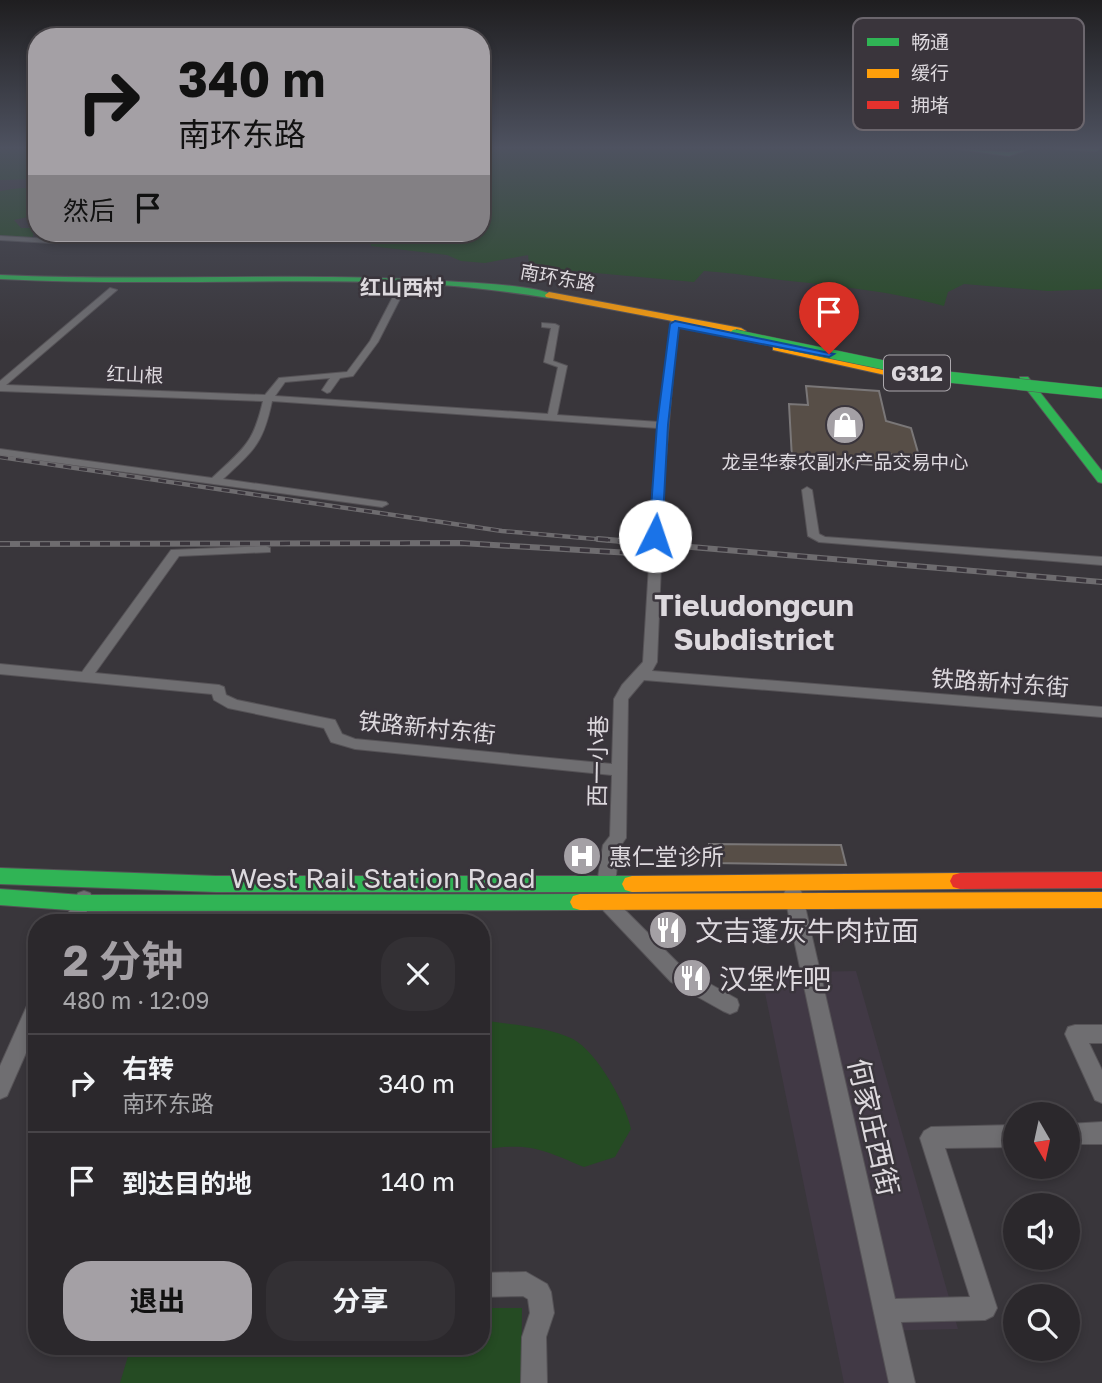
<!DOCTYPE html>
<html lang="zh">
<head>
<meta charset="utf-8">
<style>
  body { margin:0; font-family:"Golos Text","Noto Sans SC",sans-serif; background:#333034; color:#f1f3f6; height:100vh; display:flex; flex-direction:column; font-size:26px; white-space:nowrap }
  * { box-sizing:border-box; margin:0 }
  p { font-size:23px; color:#a6a6a9 }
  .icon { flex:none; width:38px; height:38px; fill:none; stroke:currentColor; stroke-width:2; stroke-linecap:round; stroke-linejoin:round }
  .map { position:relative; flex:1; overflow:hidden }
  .sheet { position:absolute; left:28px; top:914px; width:462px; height:441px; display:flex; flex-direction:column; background:#2b282c; border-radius:28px; box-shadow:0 4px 10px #0003,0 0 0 2px #474448 }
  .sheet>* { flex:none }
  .hud { position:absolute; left:28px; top:28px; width:462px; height:214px; border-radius:28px; box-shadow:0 4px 10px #0003,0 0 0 2px #474448; background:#a4a0a5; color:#111; overflow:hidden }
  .needle { width:46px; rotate:171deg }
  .buttons { position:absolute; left:1003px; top:1102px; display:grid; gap:14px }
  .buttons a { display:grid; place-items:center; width:77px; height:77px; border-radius:50%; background:#2b282c; box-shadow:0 4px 10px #0003,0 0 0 2px #474448; font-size:35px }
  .pin { position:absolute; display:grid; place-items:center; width:60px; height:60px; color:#fff; margin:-72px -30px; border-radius:50% 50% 50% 0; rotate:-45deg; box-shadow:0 0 7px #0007 }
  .pin .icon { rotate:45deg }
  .me { position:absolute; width:77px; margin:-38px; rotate:4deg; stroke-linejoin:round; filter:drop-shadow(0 0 5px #0008) }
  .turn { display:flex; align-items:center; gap:24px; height:147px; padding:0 35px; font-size:32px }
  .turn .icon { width:91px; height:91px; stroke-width:2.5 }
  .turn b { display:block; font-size:49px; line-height:60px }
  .then { display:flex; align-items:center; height:66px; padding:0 35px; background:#0003; gap:14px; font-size:26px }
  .round { display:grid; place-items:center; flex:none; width:74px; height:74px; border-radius:28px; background:#333034 }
  .head { display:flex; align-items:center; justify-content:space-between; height:119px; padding:0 35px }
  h1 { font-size:42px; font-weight:700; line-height:52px; color:#a4a0a5 }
  .action { display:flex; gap:14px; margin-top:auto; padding:14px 35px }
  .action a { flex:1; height:80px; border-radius:28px; background:#a4a0a5; color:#111; font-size:28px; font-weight:700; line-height:80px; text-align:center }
  .action a+a { background:#333034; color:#f1f3f6 }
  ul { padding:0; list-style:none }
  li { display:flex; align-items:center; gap:21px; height:98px; padding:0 35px; border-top:2px solid #474448 }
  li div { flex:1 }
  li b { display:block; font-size:26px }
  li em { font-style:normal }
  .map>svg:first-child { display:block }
  .built { fill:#413945 }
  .green { fill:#254b23 }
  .building { fill:#574e47; stroke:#7a7778; stroke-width:2 }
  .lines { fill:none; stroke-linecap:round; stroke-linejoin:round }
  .street-tunnel-far1 { stroke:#524e53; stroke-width:10; stroke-dasharray:10 5; stroke-linecap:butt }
  .street-tunnel { stroke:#524e53; stroke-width:13; stroke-dasharray:13 7; stroke-linecap:butt }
  .street-casing { stroke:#565357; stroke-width:2 }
  .fast-casing { stroke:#565357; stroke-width:2 }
  .slow-casing { stroke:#565357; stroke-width:2 }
  .jam-casing { stroke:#565357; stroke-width:2 }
  .street { fill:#6f6e71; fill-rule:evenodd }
  .fast { fill:#30b455; fill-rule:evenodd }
  .slow { fill:#ff9f0a; fill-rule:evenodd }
  .jam { fill:#e5322d; fill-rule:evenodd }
  .rail-far1-casing { stroke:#6e6c6f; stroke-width:4.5 }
  .rail-casing { stroke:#6e6c6f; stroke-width:6 }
  .rail-far1 { stroke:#3a353c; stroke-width:2.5; stroke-dasharray:8; stroke-linecap:butt }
  .rail { stroke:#3a353c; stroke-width:3.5; stroke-dasharray:10; stroke-linecap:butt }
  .fast-bridge-far1-casing { stroke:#565357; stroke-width:10; stroke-linecap:butt }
  .fast-bridge-casing { stroke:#565357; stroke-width:12; stroke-linecap:butt }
  .fast-bridge-far1 { stroke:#30b455; stroke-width:9 }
  .fast-bridge { stroke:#30b455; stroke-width:11 }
  .route { fill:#1a73e8; stroke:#114b97; stroke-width:2 }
  .labels { text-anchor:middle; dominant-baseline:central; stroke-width:5; stroke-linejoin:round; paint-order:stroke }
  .far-street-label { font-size:19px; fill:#ddd9de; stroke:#3a353c }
  .far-poi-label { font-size:19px; fill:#ddd9de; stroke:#3a353c }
  .far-quarter-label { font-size:21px; font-weight:bold; fill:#ddd9de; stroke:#3a353c }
  .shield { fill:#3a353c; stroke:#aca8ad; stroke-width:2 }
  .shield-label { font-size:21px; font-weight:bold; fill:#ddd9de }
  .street-label { font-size:23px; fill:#ddd9de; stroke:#3a353c }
  .poi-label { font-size:23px; fill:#ddd9de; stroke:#3a353c; text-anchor:start }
  .near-street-label { font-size:28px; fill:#ddd9de; stroke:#3a353c }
  .near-poi-label { font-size:28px; fill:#ddd9de; stroke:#3a353c; text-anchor:start }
  .district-label { font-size:30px; font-weight:bold; fill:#ddd9de; stroke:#3a353c }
  .key { fill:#3a353c; stroke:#6b666d; stroke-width:2 }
  .key-label { font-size:19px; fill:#ddd9de }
</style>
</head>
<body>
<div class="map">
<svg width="1102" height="1383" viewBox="0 0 1102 1383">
  <rect width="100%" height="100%" fill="#39363b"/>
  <path class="built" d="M 856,971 L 958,1329 L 878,1331 L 889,1383 L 844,1383 L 761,973 Z"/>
  <g class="green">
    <path d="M 0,149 L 37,149 L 37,179 L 0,180 Z"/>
    <path d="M 481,149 L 1102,149 L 1102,289 L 1048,291 L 964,284 L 948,292 L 944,306 C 894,292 851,288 800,282 C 768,279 737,273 704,271 L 694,282 L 563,270 L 529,262 L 528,255 L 485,263 L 461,261 L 447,255 L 371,246 L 371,233 L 481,233 Z"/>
    <path d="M 20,188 L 34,188 L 37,215 L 14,220 L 21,228 L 33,228 L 33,237 L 24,239 L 0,236 L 0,191 Z"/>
    <path d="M 488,1021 C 515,1025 549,1027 573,1039 C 597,1052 626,1104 631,1129 L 615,1157 L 584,1167 C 541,1149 529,1142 481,1150 L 481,1022 Z"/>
    <path d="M 481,1308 L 522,1308 L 521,1383 L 120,1383 L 131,1346 L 481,1346 Z"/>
  </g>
  <g class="building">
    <path d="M 806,386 L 879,391 L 886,421 L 911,428 L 919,456 L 883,454 L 886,466 L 792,459 L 789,404 L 808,405 Z"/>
    <path d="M 709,844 L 841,845 L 846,865 L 711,863 Z"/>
  </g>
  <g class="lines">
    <path class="street-tunnel-far1" d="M 655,536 L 655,541"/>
    <path class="street-tunnel" d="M 655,539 L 655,565"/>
    <defs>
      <g id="street">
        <path d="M 88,233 L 102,233 L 51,243 L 0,240 L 0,236 L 51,239 Z"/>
        <path d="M 403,283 L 407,285 L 378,342 L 353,376 L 340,378 L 330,392 L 327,393 L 322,390 L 330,378 L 285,382 L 275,396 L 548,414 L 558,367 L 544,362 L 551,328 L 542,327 L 542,323 L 555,324 L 559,326 L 553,361 L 567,366 L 557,415 L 659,422 L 671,319 L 678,317 L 659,538 L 651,538 L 649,536 L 658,428 L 272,401 C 263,444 254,450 223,479 L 386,502 L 388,504 L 382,507 L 0,455 L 0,449 L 212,478 C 244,448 253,444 263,401 L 0,391 L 0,381 L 110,288 L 117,290 L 6,385 L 265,395 L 279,378 L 347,372 L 370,341 L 399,285 Z"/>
        <path d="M 807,487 L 812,490 L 819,534 L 825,537 L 1102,557 L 1102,565 L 819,542 L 808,536 L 802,490 Z"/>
        <path d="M 266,546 L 270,548 L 270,552 L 179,556 L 95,673 L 219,685 L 224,687 L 226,695 L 237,700 L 335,720 L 342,734 L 355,739 L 612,764 L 614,699 L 622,685 L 643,662 L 649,565 L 655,561 L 661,565 L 657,662 L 652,671 L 1102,707 L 1102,717 L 644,680 L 628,699 L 626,838 L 619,848 L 615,884 L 612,889 L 606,891 L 600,889 L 597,884 L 603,845 L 610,836 L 612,775 L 355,749 L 331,742 L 324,728 L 228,708 L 214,700 L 212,694 L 0,674 L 0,664 L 82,672 L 171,550 Z"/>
        <path d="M 793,886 L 799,888 L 802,893 L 895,1299 L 970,1297 L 920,1138 L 924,1131 L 931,1127 L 1015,1125 L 1015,1147 L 945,1148 L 997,1308 L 993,1316 L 985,1320 L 901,1322 L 915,1383 L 889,1383 L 784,893 L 787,888 Z"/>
        <path d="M 84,891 L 90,893 L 93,898 L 82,922 L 64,922 L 78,893 Z"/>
        <path d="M 607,896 L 613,898 L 685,970 L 737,999 L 739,1005 L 737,1011 L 730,1014 L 723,1011 L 671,982 L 601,908 L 598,903 L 601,898 Z"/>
        <path d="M 37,996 L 37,1028 L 7,1096 L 0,1099 L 0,1066 L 30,999 Z"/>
        <path d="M 1075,1025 L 1102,1025 L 1102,1043 L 1089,1043 L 1102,1070 L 1102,1103 L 1095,1100 L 1065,1034 L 1068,1027 Z"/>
        <path d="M 1102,1122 L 1102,1144 L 1068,1144 L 1068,1124 Z"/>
        <path d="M 526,1272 L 547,1284 L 551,1292 L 554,1313 L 546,1337 L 547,1383 L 521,1383 L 522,1337 L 530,1313 L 528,1299 L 523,1296 L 481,1297 L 481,1273 Z"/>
      </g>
      <g id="fast">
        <path d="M 957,149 L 1009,152 L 1029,149 L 1009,156 Z"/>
        <path d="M 1057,149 L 1099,149 L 1096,151 Z"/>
        <path d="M 0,275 C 153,282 306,271 459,282 C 479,283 538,286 553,295 L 549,298 C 503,291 457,285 411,283 C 274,278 137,286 0,279 Z"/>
        <path d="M 1020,377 L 1028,377 L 1102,471 L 1102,483 L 1098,482 L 1020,381 Z"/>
        <path d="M 0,868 L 216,876 L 632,876 L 639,878 L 642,884 L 639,890 L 632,892 L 216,892 L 0,884 Z"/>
        <path d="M 0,889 L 82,895 L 580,894 L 587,896 L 590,902 L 587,908 L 580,910 L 82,911 L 0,905 Z"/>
      </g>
      <g id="slow">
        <path d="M 549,292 L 741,328 L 746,331 L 741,334 L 546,297 L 545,295 Z"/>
        <path d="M 776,345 L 912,375 L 917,378 L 912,381 L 773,350 L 773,346 Z"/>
        <path d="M 960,873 L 967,875 L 970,881 L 967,887 L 960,889 L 632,892 L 625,890 L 622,884 L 625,878 L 632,876 Z"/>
        <path d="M 1102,892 L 1102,908 L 580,910 L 573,908 L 570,902 L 573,896 L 580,894 Z"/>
      </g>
      <path id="jam" d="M 1102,872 L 1102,888 L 960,889 L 953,887 L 950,881 L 953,875 L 960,873 Z"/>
    </defs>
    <use href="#street" class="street-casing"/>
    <use href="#fast" class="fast-casing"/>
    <use href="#slow" class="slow-casing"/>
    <use href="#jam" class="jam-casing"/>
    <use href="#street" class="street"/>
    <use href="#fast" class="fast"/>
    <use href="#slow" class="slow"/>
    <use href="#jam" class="jam"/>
    <defs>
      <path id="rail-far1" d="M 0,457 L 502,531 L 619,541"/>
      <g id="rail">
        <path d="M 598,539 L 1102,582"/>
        <path d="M 0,544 L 461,543 L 665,555"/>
      </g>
    </defs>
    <use href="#rail-far1" class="rail-far1-casing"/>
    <use href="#rail" class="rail-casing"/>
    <use href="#rail-far1" class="rail-far1"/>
    <use href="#rail" class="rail"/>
    <defs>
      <path id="fast-bridge-far1" d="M 735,334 L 937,376"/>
      <path id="fast-bridge" d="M 928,375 L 1102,393"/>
    </defs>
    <use href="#fast-bridge-far1" class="fast-bridge-far1-casing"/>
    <use href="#fast-bridge" class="fast-bridge-casing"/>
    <use href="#fast-bridge-far1" class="fast-bridge-far1"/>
    <use href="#fast-bridge" class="fast-bridge"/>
  </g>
  <linearGradient id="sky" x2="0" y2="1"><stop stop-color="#1f1e20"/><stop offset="0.43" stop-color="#4e5260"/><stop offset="1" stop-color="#4e5260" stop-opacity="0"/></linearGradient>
  <rect width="1102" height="343" fill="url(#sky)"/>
  <path class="route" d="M 675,321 L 834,354 L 829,357 L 679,328 L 668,425 L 662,536 L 655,540 L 649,536 L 657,425 L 670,324 Z"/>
  <defs>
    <symbol id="shop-disc" viewBox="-11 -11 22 22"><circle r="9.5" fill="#a4a0a5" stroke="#3a353c"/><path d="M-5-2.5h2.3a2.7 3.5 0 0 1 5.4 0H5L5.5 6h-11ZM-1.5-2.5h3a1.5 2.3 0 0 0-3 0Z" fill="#fff"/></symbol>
    <symbol id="hospital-disc" viewBox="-11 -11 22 22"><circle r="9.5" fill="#a4a0a5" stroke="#3a353c"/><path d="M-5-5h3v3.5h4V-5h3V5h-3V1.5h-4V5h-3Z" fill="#fff"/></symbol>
    <symbol id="restaurant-disc" viewBox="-11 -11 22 22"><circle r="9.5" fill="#a4a0a5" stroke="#3a353c"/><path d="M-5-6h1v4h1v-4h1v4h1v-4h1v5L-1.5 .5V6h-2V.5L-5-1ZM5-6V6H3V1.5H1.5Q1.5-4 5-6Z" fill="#fff"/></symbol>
  </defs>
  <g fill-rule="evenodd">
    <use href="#shop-disc" x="823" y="403" width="44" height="44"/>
    <use href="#hospital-disc" x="560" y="834" width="44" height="44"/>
    <use href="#restaurant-disc" x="646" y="908" width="44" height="44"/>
    <use href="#restaurant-disc" x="670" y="956" width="44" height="44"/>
  </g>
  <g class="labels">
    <g class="far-street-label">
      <text transform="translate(558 277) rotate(10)">南环东路</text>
      <text transform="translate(135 374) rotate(2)">红山根</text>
    </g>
    <g class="far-poi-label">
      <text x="845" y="461">龙呈华泰农副水产品交易中心</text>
    </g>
    <g class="far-quarter-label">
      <text x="402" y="287">红山西村</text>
    </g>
    <rect class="shield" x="884" y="355.5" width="66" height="35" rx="5"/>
    <g class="shield-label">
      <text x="917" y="373">G312</text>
    </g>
    <g class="street-label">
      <text transform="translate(1000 682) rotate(4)">铁路新村东街</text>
      <text transform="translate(427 727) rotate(6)">铁路新村东街</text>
      <text transform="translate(597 761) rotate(-89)">西一小巷</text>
    </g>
    <g class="poi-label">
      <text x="609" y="856">惠仁堂诊所</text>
    </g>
    <g class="near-street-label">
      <text x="383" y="877">West Rail Station Road</text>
      <text transform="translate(874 1127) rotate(77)">何家庄西街</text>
    </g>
    <g class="near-poi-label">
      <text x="695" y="930">文吉蓬灰牛肉拉面</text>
      <text x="719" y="978">汉堡炸吧</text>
    </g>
    <g class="district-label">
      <text x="754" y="605">Tieludongcun<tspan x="754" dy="34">Subdistrict</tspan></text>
    </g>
  </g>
  <rect x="853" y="18" width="231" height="112" rx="10" class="key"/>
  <rect x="867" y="38" width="32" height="8" fill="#30b455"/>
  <rect x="867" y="69" width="32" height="9" fill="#ff9f0a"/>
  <rect x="867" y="101" width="32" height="8" fill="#e5322d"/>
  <g class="key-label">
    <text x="911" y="49">畅通</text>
    <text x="911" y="80">缓行</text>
    <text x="911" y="112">拥堵</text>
  </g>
</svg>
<div class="buttons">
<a><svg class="needle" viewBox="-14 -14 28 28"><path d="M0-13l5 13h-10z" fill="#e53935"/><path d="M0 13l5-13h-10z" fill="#a6a6a9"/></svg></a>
<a><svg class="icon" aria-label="sound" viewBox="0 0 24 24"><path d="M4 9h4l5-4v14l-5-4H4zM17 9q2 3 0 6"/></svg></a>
<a><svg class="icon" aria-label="search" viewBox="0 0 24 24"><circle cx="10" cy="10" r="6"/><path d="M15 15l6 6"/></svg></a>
</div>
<div class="pin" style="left:829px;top:354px;background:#d93025"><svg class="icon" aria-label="arrive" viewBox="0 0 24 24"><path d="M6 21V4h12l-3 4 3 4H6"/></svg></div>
<svg class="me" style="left:655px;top:536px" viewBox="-20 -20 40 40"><circle r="19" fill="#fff"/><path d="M0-13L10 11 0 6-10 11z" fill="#1a73e8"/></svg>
<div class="hud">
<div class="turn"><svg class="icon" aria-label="right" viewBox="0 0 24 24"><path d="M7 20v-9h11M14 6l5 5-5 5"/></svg><div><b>340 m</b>南环东路</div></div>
<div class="then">然后<svg class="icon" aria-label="arrive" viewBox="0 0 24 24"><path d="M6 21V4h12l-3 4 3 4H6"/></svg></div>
</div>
<section class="sheet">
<div class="head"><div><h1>2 分钟</h1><p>480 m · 12:09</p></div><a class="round"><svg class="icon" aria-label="close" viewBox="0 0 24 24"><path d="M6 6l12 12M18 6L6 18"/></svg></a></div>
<ul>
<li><svg class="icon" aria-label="right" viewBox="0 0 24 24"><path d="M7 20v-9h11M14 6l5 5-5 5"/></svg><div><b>右转</b><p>南环东路</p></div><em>340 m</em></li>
<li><svg class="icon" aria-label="arrive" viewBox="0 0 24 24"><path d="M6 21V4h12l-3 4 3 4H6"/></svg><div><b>到达目的地</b></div><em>140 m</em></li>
</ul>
<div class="action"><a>退出</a><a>分享</a></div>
</section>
</div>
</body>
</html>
